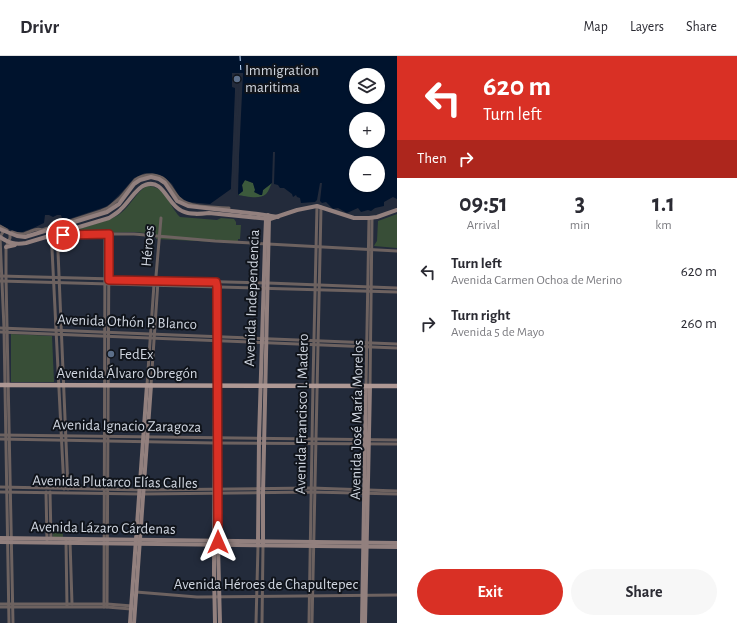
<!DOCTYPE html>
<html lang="en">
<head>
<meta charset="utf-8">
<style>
  body { margin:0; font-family:"Alegreya Sans",sans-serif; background:#f7f7f7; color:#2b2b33; height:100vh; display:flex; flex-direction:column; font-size:15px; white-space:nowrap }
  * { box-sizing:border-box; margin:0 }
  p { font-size:13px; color:#7c7c81 }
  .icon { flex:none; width:22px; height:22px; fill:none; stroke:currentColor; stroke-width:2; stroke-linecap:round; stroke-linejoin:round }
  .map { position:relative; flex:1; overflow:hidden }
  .panel { display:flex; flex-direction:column; background:#fff; width:340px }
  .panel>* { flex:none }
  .guide { background:#d93025; color:#fff; overflow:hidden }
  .tools { position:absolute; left:349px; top:12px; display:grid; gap:8px }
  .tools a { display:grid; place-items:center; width:36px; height:36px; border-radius:50%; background:#fff; box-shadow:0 1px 3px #0004; font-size:20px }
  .pin { position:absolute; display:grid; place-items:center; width:34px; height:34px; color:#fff; margin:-17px; border:2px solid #fff; border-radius:50%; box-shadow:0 1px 4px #0007 }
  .me { position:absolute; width:44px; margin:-22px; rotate:0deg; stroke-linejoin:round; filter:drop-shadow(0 0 3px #0008) }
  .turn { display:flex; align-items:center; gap:14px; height:84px; padding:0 20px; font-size:18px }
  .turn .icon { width:52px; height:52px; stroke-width:2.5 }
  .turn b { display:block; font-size:28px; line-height:34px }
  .then { display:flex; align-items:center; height:38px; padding:0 20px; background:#0003; gap:8px; font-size:15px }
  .eta { display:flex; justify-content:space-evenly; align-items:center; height:68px; text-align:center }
  .eta b { font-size:24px; font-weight:700; line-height:28px }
  .action { display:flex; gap:8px; margin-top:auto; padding:8px 20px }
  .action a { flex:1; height:46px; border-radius:24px; background:#d93025; color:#fff; font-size:16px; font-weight:700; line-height:46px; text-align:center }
  .action a+a { background:#f7f7f7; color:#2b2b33 }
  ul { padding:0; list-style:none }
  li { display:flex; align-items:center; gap:12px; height:52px; padding:0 20px }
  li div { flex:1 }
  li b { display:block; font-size:15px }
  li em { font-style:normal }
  header { display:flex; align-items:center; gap:24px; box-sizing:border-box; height:56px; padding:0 20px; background:#fff; border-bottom:1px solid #e1e1e2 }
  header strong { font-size:19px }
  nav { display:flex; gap:22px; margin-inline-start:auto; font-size:14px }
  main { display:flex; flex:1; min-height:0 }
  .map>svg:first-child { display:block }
  .green { fill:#384e37 }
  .forest { fill:#3c5a3c }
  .water { fill:#00132d; fill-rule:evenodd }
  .pier { fill:#232b3b }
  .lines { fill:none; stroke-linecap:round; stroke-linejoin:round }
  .ferry { stroke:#c1dbfc; stroke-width:1; stroke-dasharray:5 4; stroke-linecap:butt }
  .street { stroke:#6d6260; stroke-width:3 }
  .secondary { stroke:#92807e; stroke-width:4 }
  .primary { stroke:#ae9894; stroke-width:4.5 }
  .route-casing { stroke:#8d1f18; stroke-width:10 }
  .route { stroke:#d93025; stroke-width:7 }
  .service-dot { fill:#5c6f8a; stroke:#10141b; stroke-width:1.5 }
  .labels { text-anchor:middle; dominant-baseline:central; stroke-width:4; stroke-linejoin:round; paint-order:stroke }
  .poi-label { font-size:15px; fill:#d0d6e0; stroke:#10141b; text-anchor:start }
  .street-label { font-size:15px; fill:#d0d6e0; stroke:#10141b }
</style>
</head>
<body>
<header>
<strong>Drivr</strong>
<nav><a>Map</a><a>Layers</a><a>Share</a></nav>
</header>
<main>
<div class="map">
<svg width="397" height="567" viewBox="0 0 397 567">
  <rect width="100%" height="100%" fill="#232b3b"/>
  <g class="green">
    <path d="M 147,130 C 165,129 169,150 180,161 L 217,164 L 221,162 L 234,163 L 236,166 L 236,169 L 241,169 L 240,183 L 238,183 L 238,187 L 156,183 L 156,178 L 134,176 L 73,178 L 71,177 L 71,175 C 85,171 111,165 121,157 C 130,150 138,134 147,130 Z"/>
    <path d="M 397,158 L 397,192 L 374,190 L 375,188 L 377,185 L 378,165 Z"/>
    <path d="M 11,278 L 52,280 L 54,326 L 11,326 Z"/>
    <path d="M 53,467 L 62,467 L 63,481 L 53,481 Z"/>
  </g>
  <path class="forest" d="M 245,124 L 253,127 L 256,136 L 262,139 L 263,134 L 272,127 C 270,130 269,135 266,138 C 260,144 245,140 238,139 L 243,135 L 242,129 Z"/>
  <path class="water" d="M 0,0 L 397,0 L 397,143 L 393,141 L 384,146 L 384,150 L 375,152 L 371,155 L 368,154 L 361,156 L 358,152 L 347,157 L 338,152 L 333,153 L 326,146 L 322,147 L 320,145 L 322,127 L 320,127 L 317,144 L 315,146 L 301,147 L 300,142 L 297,141 L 296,139 L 293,141 L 292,138 L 284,132 L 280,132 L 278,129 L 274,128 L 275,96 L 273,96 L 272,127 L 263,134 L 262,139 L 260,139 L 254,136 L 255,134 L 253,127 L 245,124 L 242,129 L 243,135 L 238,139 L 241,17 L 232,17 L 232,31 L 235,32 L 235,35 L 231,133 L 210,148 L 188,146 L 183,143 L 179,140 L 172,128 L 164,121 L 153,117 L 145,117 L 134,122 L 122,136 L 110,148 L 105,151 L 63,165 L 61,159 L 57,159 L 53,161 L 49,159 L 45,159 L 44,167 C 37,170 32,173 25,175 C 18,179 7,172 0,169 ZM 356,19 L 378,19 L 378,41 L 356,41 ZM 356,63 L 378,63 L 378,85 L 356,85 ZM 356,107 L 378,107 L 378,129 L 356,129 Z"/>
  <path class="pier" d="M 233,17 L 243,17 L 237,141 L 236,139 L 239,19 L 234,19 L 234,29 L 237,32 L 237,35 L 233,134 L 231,136 L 236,38 L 236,31 L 232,31 Z"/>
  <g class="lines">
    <path class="ferry" d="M 240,0 L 241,17"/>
    <g class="street">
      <path d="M 0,170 L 7,174"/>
      <path d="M 57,172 L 68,433"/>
      <path d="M 51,173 L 64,433"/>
      <path d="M 3,176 L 0,181 L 4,272 L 9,567"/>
      <path d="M 12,176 C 17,178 22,179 26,177 C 32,176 35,171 42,174 L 101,155 L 108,152 L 120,142 L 135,124 C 140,120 146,119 152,119 C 173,120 171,142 187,147 C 199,152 216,151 229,152"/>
      <path d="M 10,178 L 10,182 L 6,191 L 6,221 L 13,567"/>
      <path d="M 58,178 L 134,178 L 215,185 L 397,195"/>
      <path d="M 0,220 L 268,227 L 397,232"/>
      <path d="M 156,220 L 161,162"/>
      <path d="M 0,225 L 397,236"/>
      <path d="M 214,230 L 215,329"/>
      <path d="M 217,230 L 218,329"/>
      <path d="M 0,272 L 397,288"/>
      <path d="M 0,276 L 397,292"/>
      <path d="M 147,329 L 154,228"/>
      <path d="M 151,329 L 158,225"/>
      <path d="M 366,330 L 369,162"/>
      <path d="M 370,330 L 372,162"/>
      <path d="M 0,379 L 397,384"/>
      <path d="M 0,383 L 215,387 L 397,388"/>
      <path d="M 0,431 L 143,434 L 311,432 L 397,435"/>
      <path d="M 0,436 L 143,438 L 311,436 L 397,438"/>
      <path d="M 46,436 L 47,484"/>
      <path d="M 50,436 L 51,483"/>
      <path d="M 66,485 L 67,550"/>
      <path d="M 70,485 L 72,548"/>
      <path d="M 136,536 L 197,541 L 397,539"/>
      <path d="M 0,548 L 107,548 L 132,550"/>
      <path d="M 0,551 L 107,551 L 131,553"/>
      <path d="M 104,551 L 105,178"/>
      <path d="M 107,551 L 109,178"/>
      <path d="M 256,567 L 258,490"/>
      <path d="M 262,567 L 263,490"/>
      <path d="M 309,567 L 313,326 L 317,150"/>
      <path d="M 312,567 L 321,151"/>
    </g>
    <g class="secondary">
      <path d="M 0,173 L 17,180 L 25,181 L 107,156 L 119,148 L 134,128 L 140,124 L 151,121 L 159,123 L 165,127 L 177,145 L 188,150 L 258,158 L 278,161"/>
      <path d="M 0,181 C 9,187 15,189 26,187 L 109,162 C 113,159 118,157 121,153 C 128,147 137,131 145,129 C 164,122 167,149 182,155 C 190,159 200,158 209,157 L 270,163 L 297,154 L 317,150 L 354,162 L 369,162 L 377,161 L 397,154"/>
      <path d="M 6,191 L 15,189"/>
      <path d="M 215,329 L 214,516 L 215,567"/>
      <path d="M 218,329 L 218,490 L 220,567"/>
      <path d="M 0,482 L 397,487"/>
      <path d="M 0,486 L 397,491"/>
      <path d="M 258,488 L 259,383 L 265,187 L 266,163 L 268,159"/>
      <path d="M 263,488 L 263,437 L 269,161"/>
      <path d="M 130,567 L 147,329"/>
      <path d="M 134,567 L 151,329"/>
      <path d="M 362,567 L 366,330"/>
      <path d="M 365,567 L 370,330"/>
    </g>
    <path class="primary" d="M 0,329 L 397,330"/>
  </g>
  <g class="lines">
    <defs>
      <path id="route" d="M 63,179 L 109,178 L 109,224 L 216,226 L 217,231 L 218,486"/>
    </defs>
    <use href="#route" class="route-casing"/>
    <use href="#route" class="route"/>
  </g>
  <g class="service-dot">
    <circle cx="237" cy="23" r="4"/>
    <circle cx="111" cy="298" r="4"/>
  </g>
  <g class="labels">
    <g class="poi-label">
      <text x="245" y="14">Immigration<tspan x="245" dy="17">maritima</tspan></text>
      <text x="119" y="298">FedEx</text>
    </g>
    <g class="street-label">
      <text transform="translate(148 190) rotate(-85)">Héroes</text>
      <text transform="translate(252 242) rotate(-88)">Avenida Independencia</text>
      <text transform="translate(127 266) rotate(2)">Avenida Othón P. Blanco</text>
      <text x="127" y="317">Avenida Álvaro Obregón</text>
      <text transform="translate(302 358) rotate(-89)">Avenida Francisco I. Madero</text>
      <text transform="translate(357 364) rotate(-89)">Avenida José María Morelos</text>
      <text transform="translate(127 370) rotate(1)">Avenida Ignacio Zaragoza</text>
      <text transform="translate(115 426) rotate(1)">Avenida Plutarco Elías Calles</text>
      <text transform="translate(103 472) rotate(1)">Avenida Lázaro Cárdenas</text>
      <text x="266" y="528">Avenida Héroes de Chapultepec</text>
    </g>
  </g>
</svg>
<div class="tools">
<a><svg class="icon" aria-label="layers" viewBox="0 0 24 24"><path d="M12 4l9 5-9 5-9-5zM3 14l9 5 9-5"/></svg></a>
<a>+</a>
<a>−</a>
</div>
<div class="pin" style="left:63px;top:179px;background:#d93025"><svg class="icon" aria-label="arrive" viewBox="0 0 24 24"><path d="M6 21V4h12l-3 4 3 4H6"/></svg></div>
<svg class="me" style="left:218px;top:486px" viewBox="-20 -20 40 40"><path d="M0-17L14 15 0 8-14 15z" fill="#d93025" stroke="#fff" stroke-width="4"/></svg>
</div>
<section class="panel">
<div class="guide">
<div class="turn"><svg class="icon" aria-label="left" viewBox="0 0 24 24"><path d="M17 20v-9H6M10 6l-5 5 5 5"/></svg><div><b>620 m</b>Turn left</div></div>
<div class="then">Then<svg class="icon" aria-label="right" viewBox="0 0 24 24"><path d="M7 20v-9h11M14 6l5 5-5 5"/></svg></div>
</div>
<div class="eta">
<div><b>09:51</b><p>Arrival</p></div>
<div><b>3</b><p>min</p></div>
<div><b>1.1</b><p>km</p></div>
</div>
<ul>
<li><svg class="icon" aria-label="left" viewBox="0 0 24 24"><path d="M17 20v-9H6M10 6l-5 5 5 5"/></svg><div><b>Turn left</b><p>Avenida Carmen Ochoa de Merino</p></div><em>620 m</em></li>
<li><svg class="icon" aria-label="right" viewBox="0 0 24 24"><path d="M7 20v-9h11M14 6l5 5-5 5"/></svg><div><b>Turn right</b><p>Avenida 5 de Mayo</p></div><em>260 m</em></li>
</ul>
<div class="action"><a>Exit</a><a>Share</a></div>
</section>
</main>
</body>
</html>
